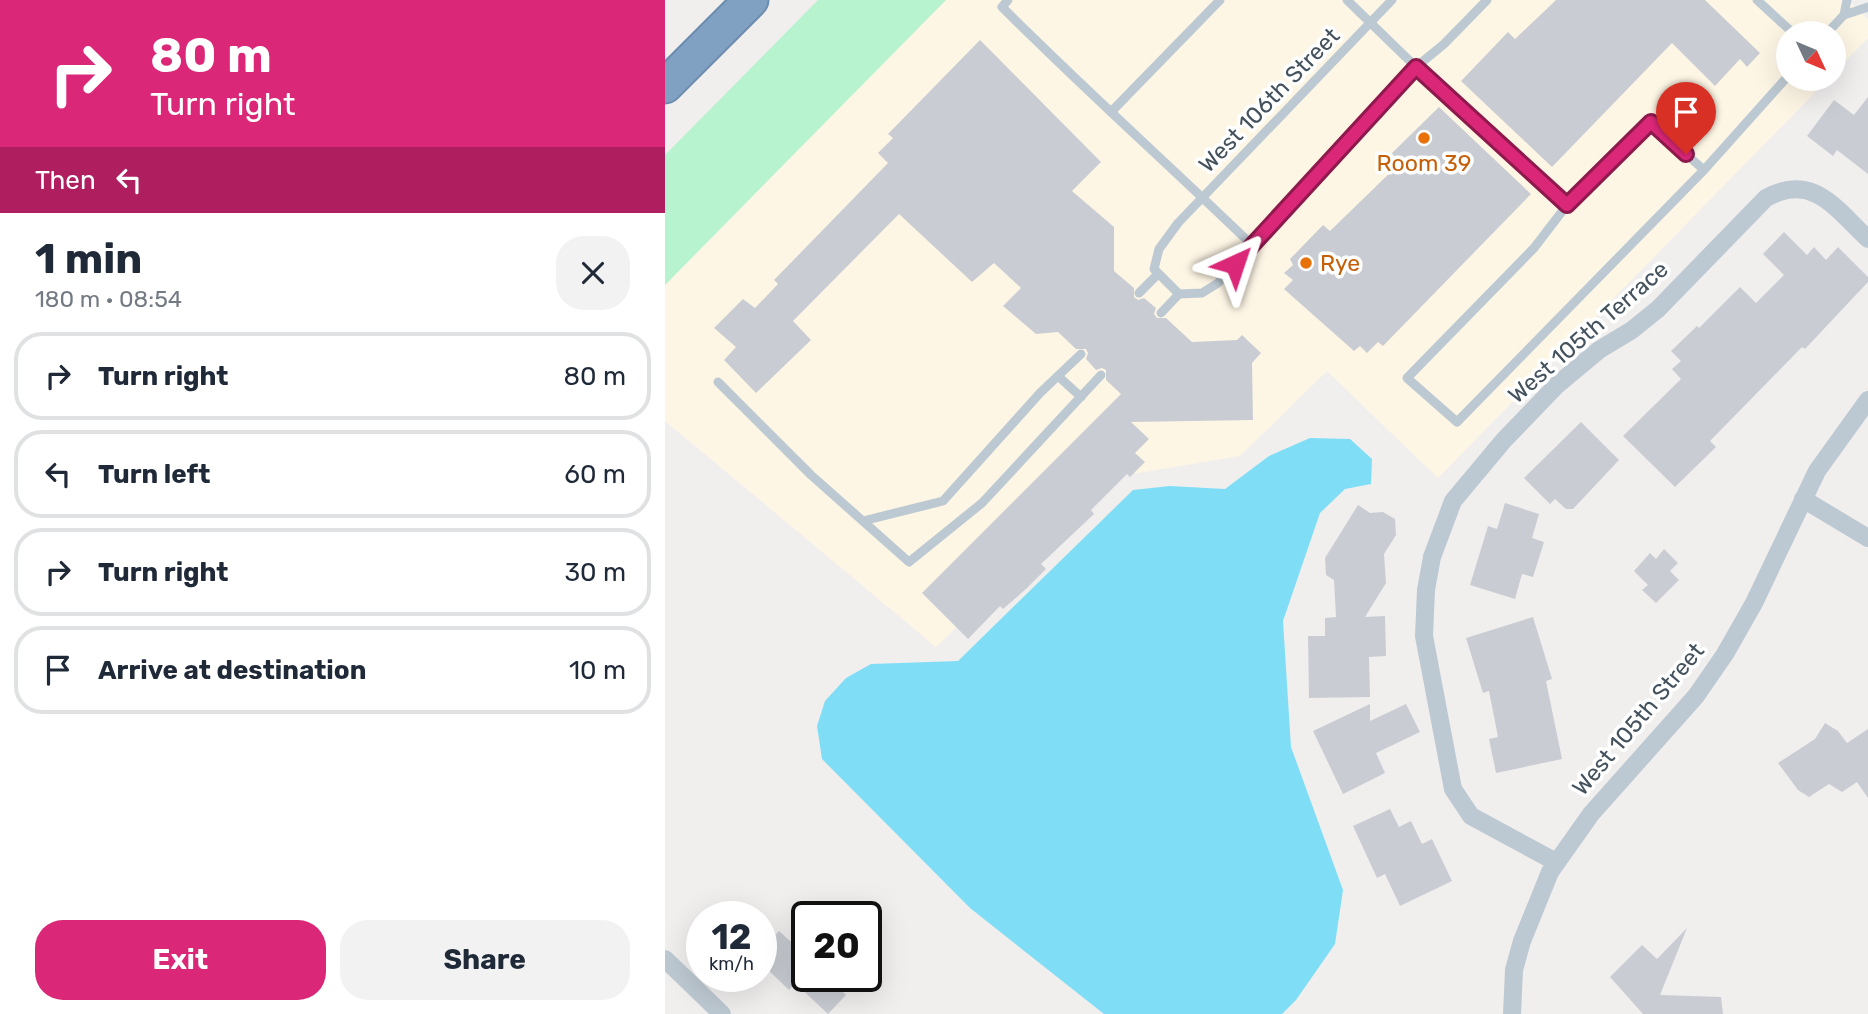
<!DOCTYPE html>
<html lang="en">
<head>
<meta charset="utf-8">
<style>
  body { margin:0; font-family:Rubik,sans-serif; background:#f2f2f3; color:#1f2937; height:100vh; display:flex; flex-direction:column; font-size:26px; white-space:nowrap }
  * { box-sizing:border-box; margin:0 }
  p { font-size:23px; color:#747a83 }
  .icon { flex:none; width:38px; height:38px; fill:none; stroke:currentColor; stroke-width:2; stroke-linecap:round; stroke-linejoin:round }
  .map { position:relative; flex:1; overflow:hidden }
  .side { display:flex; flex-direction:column; background:#fff; width:665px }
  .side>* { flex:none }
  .top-card { background:#db2777; color:#fff; overflow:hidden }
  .needle { width:46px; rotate:134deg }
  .tools { position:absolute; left:1111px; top:21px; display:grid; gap:14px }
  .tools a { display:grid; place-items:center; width:70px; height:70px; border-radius:50%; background:#fff; box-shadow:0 7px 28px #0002; font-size:35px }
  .speed { position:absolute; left:21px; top:901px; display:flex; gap:14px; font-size:35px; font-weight:700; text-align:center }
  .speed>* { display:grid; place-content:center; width:91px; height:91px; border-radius:50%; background:#fff; box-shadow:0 7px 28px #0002; line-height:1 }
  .speed small { font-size:18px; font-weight:400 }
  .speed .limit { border:4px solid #111; border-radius:10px; background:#fff; color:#111 }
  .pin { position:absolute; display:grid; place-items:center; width:60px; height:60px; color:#fff; margin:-72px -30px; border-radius:50% 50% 50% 0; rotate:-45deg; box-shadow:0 0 7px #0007 }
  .pin .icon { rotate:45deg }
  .me { position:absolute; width:77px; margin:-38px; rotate:42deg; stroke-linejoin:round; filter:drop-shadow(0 0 5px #0008) }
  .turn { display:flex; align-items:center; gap:24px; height:147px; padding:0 35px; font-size:32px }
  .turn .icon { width:91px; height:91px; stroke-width:2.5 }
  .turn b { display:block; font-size:49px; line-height:60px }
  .then { display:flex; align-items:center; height:66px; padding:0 35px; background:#0003; gap:14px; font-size:26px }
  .round { display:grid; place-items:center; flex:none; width:74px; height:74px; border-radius:28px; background:#f2f2f3 }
  .summary { display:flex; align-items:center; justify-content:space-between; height:119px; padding:0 35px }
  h1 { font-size:42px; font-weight:700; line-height:52px }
  .cta { display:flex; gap:14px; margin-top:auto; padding:14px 35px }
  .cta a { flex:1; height:80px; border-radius:28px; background:#db2777; color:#fff; font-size:28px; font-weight:700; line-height:80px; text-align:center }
  .cta a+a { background:#f2f2f3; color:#1f2937 }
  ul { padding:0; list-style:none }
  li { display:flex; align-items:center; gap:21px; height:88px; margin:0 14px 10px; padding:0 21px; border:4px solid #e0e1e3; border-radius:28px }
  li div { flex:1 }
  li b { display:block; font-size:26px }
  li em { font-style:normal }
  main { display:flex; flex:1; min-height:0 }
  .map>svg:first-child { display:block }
  .commercial { fill:#fef6e5 }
  .green { fill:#b7f3ce }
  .water { fill:#7fdef5 }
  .building { fill:#c9cdd3 }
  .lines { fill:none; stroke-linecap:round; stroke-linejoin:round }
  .motorway-casing { stroke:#6b8cae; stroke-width:37 }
  .service { stroke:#bdc9d2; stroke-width:9 }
  .minor { stroke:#bdc9d2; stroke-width:18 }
  .motorway { stroke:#80a1c2; stroke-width:33 }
  .route-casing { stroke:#8e194d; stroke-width:18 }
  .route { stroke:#db2777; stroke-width:12 }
  .food-dot { fill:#e8710a; stroke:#fff; stroke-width:2.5 }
  .labels { text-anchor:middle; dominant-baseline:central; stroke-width:7; stroke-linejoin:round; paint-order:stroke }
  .street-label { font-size:23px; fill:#44525d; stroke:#fff }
  .food-label { font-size:23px; fill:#c56008; stroke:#fff }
</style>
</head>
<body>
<main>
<section class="side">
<div class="top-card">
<div class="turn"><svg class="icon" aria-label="right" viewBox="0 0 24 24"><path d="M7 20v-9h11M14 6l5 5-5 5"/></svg><div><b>80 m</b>Turn right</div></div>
<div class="then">Then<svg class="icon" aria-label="left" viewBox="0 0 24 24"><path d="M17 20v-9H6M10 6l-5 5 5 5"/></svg></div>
</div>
<div class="summary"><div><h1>1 min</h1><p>180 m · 08:54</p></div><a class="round"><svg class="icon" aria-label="close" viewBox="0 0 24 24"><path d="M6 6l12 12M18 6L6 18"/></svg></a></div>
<ul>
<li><svg class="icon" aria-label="right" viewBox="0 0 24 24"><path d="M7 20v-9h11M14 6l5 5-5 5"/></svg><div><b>Turn right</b></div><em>80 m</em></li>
<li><svg class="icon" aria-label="left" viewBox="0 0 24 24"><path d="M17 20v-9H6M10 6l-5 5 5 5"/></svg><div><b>Turn left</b></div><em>60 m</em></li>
<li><svg class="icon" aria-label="right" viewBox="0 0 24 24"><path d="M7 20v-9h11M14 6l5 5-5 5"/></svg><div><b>Turn right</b></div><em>30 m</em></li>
<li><svg class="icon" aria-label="arrive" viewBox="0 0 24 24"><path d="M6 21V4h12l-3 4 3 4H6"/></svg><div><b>Arrive at destination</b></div><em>10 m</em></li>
</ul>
<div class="cta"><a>Exit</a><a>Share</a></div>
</section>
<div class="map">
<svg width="1203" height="1014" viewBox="0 0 1203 1014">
  <rect width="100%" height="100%" fill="#f1eeee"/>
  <path class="commercial" d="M 281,0 L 1182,0 L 1203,19 L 1203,38 L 1169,72 L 1169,33 L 1124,33 L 1124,79 L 1163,79 L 773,478 L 662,371 L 575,456 L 448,477 L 271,647 L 0,421 L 0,285 Z"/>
  <path class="green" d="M 153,0 L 281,0 L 0,285 L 0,155 Z"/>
  <path class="water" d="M 645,438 L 685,439 L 707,459 L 706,484 L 680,489 L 655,513 L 618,621 L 626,747 L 678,890 L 670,944 L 631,1000 L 617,1014 L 439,1014 L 305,908 L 157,759 L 152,726 L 160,701 L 181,678 L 206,664 L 293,661 L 468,490 L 505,486 L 560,489 L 604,456 Z"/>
  <g class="building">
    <path d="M 891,0 L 1040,0 L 1095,53 L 1082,67 L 1075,59 L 1050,86 L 1007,43 L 887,167 L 796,81 L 843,32 L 850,39 Z"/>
    <path d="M 315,40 L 436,162 L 407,191 L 449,227 L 449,271 L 469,288 L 469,297 L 473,300 L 479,298 L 491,308 L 489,314 L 492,318 L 501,318 L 527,342 L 572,340 L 577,335 L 596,353 L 587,363 L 588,420 L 466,422 L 484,439 L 470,453 L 480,462 L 465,477 L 462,474 L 426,510 L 429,514 L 376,564 L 381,569 L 362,588 L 338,609 L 335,606 L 303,639 L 257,593 L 456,394 L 441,380 L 441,370 L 437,368 L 431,370 L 421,359 L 423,353 L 421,349 L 411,349 L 393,332 L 371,334 L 338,306 L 356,288 L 329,263 L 307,282 L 234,214 L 128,321 L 146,340 L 91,393 L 59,360 L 71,347 L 49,328 L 78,299 L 90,308 L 113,284 L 109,280 L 223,163 L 213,153 L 228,138 L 223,134 Z"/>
    <path d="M 1203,97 L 1203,174 L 1172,150 L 1168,156 L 1142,136 L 1169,100 L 1189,115 Z"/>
    <path d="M 774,107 L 866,194 L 718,346 L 713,342 L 702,353 L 695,346 L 689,351 L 619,289 L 628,280 L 619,273 L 628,265 L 625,259 L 658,225 L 665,231 L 734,164 L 727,153 Z"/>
    <path d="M 1119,232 L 1142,255 L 1149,247 L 1161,260 L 1173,247 L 1203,277 L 1203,282 L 1140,349 L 1137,347 L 1045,441 L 1051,447 L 1010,487 L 958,436 L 1016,379 L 1007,369 L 1016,361 L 1006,351 L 1032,326 L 1034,328 L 1075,287 L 1091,303 L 1119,275 L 1098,254 Z"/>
    <path d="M 916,422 L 954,460 L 908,509 L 901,509 L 890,499 L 885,504 L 859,478 Z"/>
    <path d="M 840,503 L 874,514 L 867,538 L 879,542 L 868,577 L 857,574 L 850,599 L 805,585 L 823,526 L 832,529 Z"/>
    <path d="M 693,505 L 705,513 L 718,512 L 730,519 L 731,535 L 719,554 L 721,583 L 700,617 L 720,616 L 721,656 L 704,657 L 705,697 L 644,698 L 643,636 L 660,636 L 660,618 L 671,617 L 669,580 L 661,575 L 660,558 Z"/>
    <path d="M 999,549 L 1013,563 L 1005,571 L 1014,580 L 991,603 L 977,590 L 983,585 L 969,571 L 985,553 L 991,559 Z"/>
    <path d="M 868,617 L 887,679 L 881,681 L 897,759 L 831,773 L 824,739 L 833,737 L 824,691 L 818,693 L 801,638 Z"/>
    <path d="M 705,704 L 705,721 L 741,704 L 755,732 L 711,753 L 720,773 L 678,794 L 648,731 Z"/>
    <path d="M 1160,723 L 1173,731 L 1182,743 L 1203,729 L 1203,798 L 1192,782 L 1177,792 L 1164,784 L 1144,797 L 1133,790 L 1113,763 L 1150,739 Z"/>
    <path d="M 725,809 L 734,827 L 746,821 L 757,844 L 767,839 L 787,881 L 735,906 L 720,874 L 712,878 L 688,826 Z"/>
    <path d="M 1022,928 L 995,995 L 1056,997 L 1058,1014 L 978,1014 L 945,977 L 977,945 L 992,959 Z"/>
    <path d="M 114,931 L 142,956 L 142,976 L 162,976 L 181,995 L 163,1014 L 130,983 L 124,990 L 96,963 L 96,950 Z"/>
  </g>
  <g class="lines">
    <defs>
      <path id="motorway" d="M 0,86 L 86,0"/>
    </defs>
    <use href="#motorway" class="motorway-casing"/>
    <g class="service">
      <path d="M 343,0 L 337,7 C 418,88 504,165 587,245 L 553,283 L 537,293 L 514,294 L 489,269 L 494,249 L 513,223 L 727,0"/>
      <path d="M 682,0 L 751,67 L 902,205"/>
      <path d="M 1092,0 L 1128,33"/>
      <path d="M 1179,15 L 1182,0"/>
      <path d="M 1162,33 L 1179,15 L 1203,7"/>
      <path d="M 446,112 L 555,0"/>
      <path d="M 1039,170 L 986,123 L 902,205 L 869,248 L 742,378 L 792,422 L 1039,170 L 1124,75"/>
      <path d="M 587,245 L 751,67 L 779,44 L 822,0"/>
      <path d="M 474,293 L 492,275"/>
      <path d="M 496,313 L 514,294"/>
      <path d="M 393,376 L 416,397"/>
      <path d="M 53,382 L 146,475 L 244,562 L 317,503 L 436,375"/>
      <path d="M 198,521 L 278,501 L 375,393 L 416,354"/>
    </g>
    <g class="minor">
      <path d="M 1138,499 L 1203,538"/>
      <path d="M 891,862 L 806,816 L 788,789 L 759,636 L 761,590 L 767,557 L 788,501 L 839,440 L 892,385 L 934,350 L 967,330 L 993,309 L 1101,198 C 1148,172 1171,209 1203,239"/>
      <path d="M 0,959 L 57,1014"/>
      <path d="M 847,1014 L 849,970 L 857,941 L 885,872 L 926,814 L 1031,696 L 1060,654 L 1089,603 L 1152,471 L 1203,400"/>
    </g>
    <use href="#motorway" class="motorway"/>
  </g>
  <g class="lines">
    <defs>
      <path id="route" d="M 570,264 L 751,67 L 902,205 L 986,122 L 1021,154"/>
    </defs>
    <use href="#route" class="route-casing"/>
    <use href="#route" class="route"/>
  </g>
  <g class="food-dot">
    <circle cx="759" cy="138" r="7"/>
    <circle cx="641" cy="263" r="7"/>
  </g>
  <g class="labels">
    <g class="street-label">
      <text transform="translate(604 100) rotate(-46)">West 106th Street</text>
      <text transform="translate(923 332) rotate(-41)">West 105th Terrace</text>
      <text transform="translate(973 719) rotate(-50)">West 105th Street</text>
    </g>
    <g class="food-label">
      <text x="759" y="163">Room 39</text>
      <text x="655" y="263" text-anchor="start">Rye</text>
    </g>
  </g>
</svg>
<div class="tools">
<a><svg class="needle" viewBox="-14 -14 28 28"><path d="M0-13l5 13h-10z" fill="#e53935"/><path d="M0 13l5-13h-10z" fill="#747a83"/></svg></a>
</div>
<div class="speed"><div>12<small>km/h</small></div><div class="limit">20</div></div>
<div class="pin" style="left:1021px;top:154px;background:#d93025"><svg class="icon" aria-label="arrive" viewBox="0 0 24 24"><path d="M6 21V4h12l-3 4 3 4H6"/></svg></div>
<svg class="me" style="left:570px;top:264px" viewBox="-20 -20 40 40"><path d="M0-17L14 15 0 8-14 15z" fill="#db2777" stroke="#fff" stroke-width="4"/></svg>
</div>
</main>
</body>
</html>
